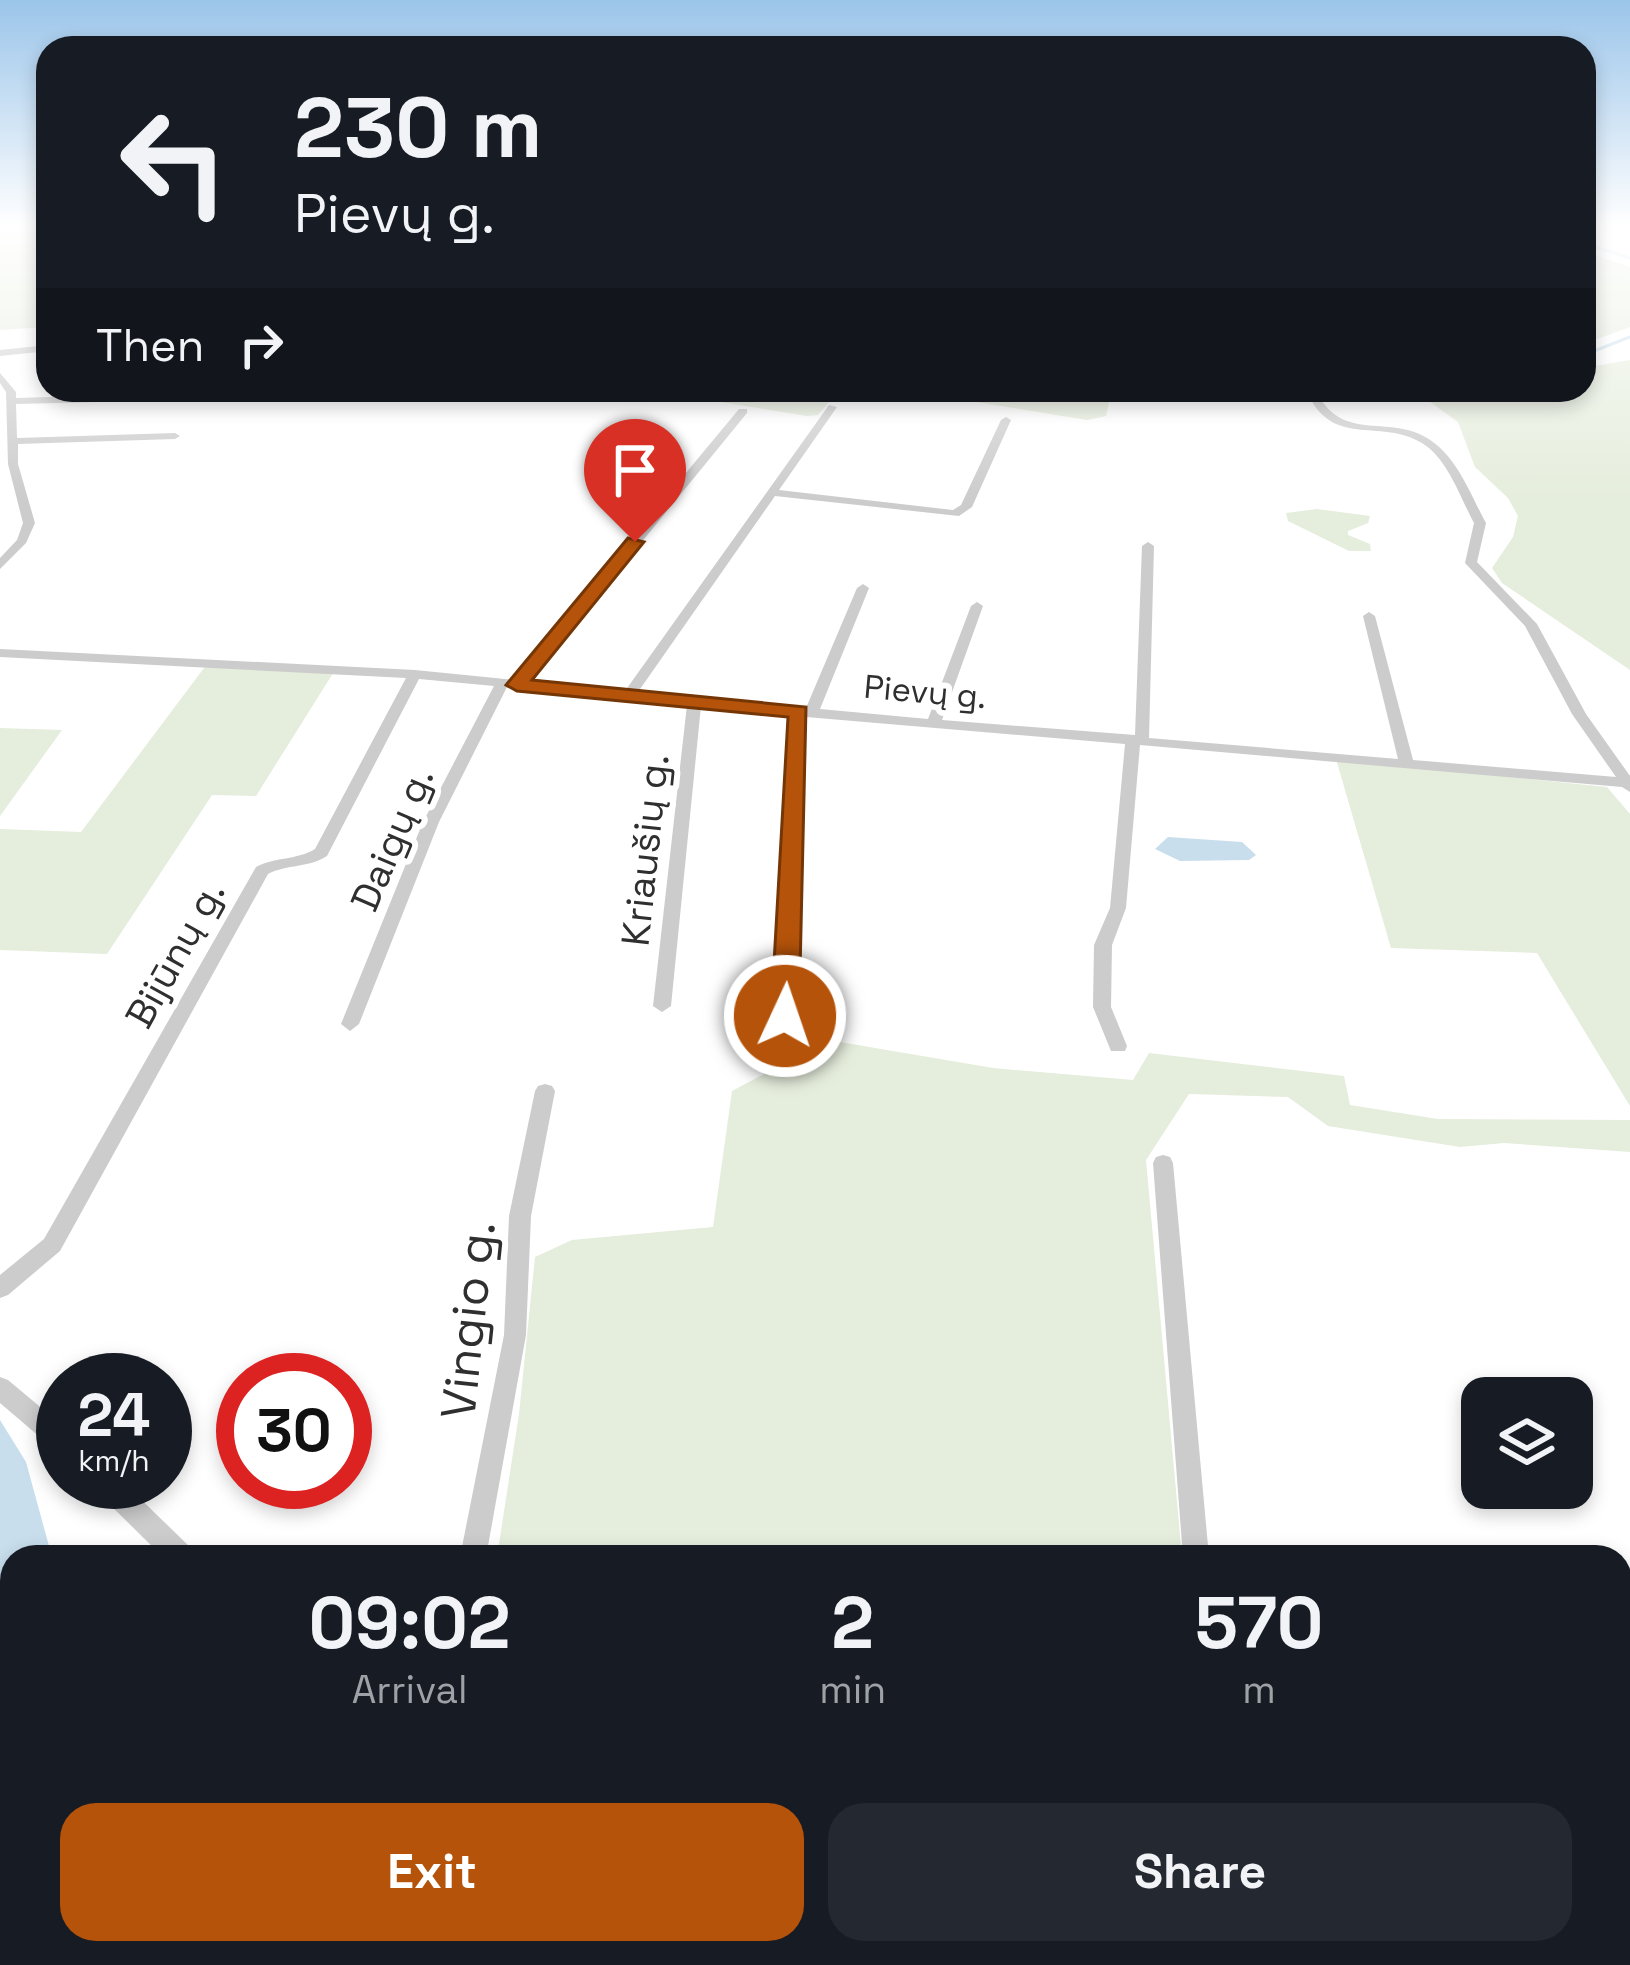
<!DOCTYPE html>
<html lang="en">
<head>
<meta charset="utf-8">
<style>
  body { margin:0; font-family:"Space Grotesk",sans-serif; background:#242831; color:#f1f3f6; height:100vh; display:flex; flex-direction:column; font-size:45px; white-space:nowrap }
  * { box-sizing:border-box; margin:0 }
  p { font-size:39px; color:#9ea1a6 }
  .icon { flex:none; width:66px; height:66px; fill:none; stroke:currentColor; stroke-width:2; stroke-linecap:round; stroke-linejoin:round }
  .map { position:relative; flex:1; overflow:hidden }
  .drawer { position:absolute; left:0px; top:1545px; width:1632px; height:420px; display:flex; flex-direction:column; background:#171b24; border-radius:36px 36px 0 0; box-shadow:0 6px 18px #0003 }
  .drawer>* { flex:none }
  .banner { position:absolute; left:36px; top:36px; width:1560px; height:366px; border-radius:36px; box-shadow:0 6px 18px #0003; background:#171b24; color:#f1f3f6; overflow:hidden }
  .tools { position:absolute; left:1461px; top:1377px; display:grid; gap:24px }
  .tools a { display:grid; place-items:center; width:132px; height:132px; border-radius:24px; background:#171b24; box-shadow:0 6px 18px #0003; font-size:60px }
  .speed { position:absolute; left:36px; top:1353px; display:flex; gap:24px; font-size:60px; font-weight:700; text-align:center }
  .speed>* { display:grid; place-content:center; width:156px; height:156px; border-radius:50%; background:#171b24; box-shadow:0 6px 18px #0003; line-height:1 }
  .speed small { font-size:30px; font-weight:400 }
  .speed .limit { border:18px solid #d22; background:#fff; color:#111 }
  .pin { position:absolute; display:grid; place-items:center; width:102px; height:102px; color:#fff; margin:-123px -51px; border-radius:50% 50% 50% 0; rotate:-45deg; box-shadow:0 0 12px #0007 }
  .pin .icon { rotate:45deg }
  .me { position:absolute; width:132px; margin:-66px; rotate:3deg; stroke-linejoin:round; filter:drop-shadow(0 0 9px #0008) }
  .turn { display:flex; align-items:center; gap:42px; height:252px; padding:0 60px; font-size:54px }
  .turn .icon { width:156px; height:156px; stroke-width:2.5 }
  .turn b { display:block; font-size:84px; line-height:102px }
  .then { display:flex; align-items:center; height:114px; padding:0 60px; background:#0003; gap:24px; font-size:45px }
  .eta { display:flex; justify-content:space-evenly; align-items:center; height:204px; text-align:center }
  .eta b { font-size:72px; font-weight:700; line-height:84px }
  .primary-button { display:flex; gap:24px; margin-top:auto; padding:24px 60px }
  .primary-button a { flex:1; height:138px; border-radius:36px; background:#b45309; color:#fff; font-size:48px; font-weight:700; line-height:138px; text-align:center }
  .primary-button a+a { background:#242831; color:#f1f3f6 }
  .map>svg:first-child { display:block }
  .green { fill:#e5eddc }
  .water { fill:#c8deed }
  .lines { fill:none; stroke-linecap:round; stroke-linejoin:round }
  .stream { stroke:#c8deed; stroke-width:3 }
  .minor { fill:#ccc; fill-rule:evenodd }
  .route { fill:#b45309; stroke:#753606; stroke-width:3 }
  .labels { text-anchor:middle; dominant-baseline:central; stroke-width:12; stroke-linejoin:round; paint-order:stroke }
  .far-street-label { font-size:33px; fill:#2f2f2f; stroke:#fff }
  .street-label { font-size:39px; fill:#2f2f2f; stroke:#fff }
  .near-street-label { font-size:48px; fill:#2f2f2f; stroke:#fff }
</style>
</head>
<body>
<div class="map">
<svg width="1630" height="1965" viewBox="0 0 1630 1965">
  <rect width="100%" height="100%" fill="#fff"/>
  <g class="green">
    <path d="M 0,226 L 48,226 L 48,327 L 0,330 Z"/>
    <path d="M 1584,252 L 1630,267 L 1630,327 L 1584,344 Z"/>
    <path d="M 1630,360 L 1630,670 L 1502,583 L 1492,568 L 1513,537 L 1518,516 L 1508,498 L 1475,467 L 1458,422 L 1426,399 L 1428,390 L 1584,390 L 1584,368 Z"/>
    <path d="M 700,390 L 839,390 L 818,415 L 807,416 L 715,401 Z"/>
    <path d="M 902,390 L 1112,390 L 1106,416 L 1087,420 Z"/>
    <path d="M 1317,509 L 1370,516 L 1368,523 L 1348,531 L 1348,535 L 1370,544 L 1371,551 L 1349,551 L 1288,521 L 1286,513 Z"/>
    <path d="M 207,664 L 335,670 L 256,796 L 212,795 L 107,954 L 0,950 L 0,829 L 81,832 Z"/>
    <path d="M 0,728 L 62,730 L 0,816 Z"/>
    <path d="M 1336,759 L 1607,787 L 1630,814 L 1630,1106 L 1537,953 L 1391,948 Z"/>
    <path d="M 828,1040 L 993,1068 L 1133,1080 L 1149,1053 L 1344,1076 L 1350,1105 L 1438,1119 L 1630,1120 L 1630,1152 L 1504,1143 L 1460,1147 L 1328,1126 L 1288,1097 L 1189,1094 L 1146,1160 L 1182,1557 L 497,1557 L 519,1414 L 535,1257 L 572,1240 L 713,1227 L 732,1091 Z"/>
    <path d="M 1620,1776 L 1630,1802 L 1630,1965 L 1055,1965 L 1053,1953 L 1620,1953 Z"/>
  </g>
  <g class="water">
    <path d="M 1168,837 L 1242,842 L 1256,855 L 1249,860 L 1180,861 L 1155,849 Z"/>
    <path d="M 0,1420 L 26,1462 L 52,1557 L 12,1557 L 12,1877 L 4,1899 L 6,1912 L 12,1915 L 12,1953 L 224,1953 L 218,1965 L 0,1965 Z"/>
  </g>
  <g class="lines">
    <g class="stream">
      <path d="M 1584,243 L 1630,258"/>
      <path d="M 1584,355 L 1630,337"/>
    </g>
    <g class="minor">
      <path d="M 48,345 L 48,351 L 0,356 L 0,350 Z"/>
      <path d="M 0,373 L 16,392 L 16,398 L 283,390 L 263,398 L 16,404 L 17,438 L 175,433 L 180,436 L 175,439 L 18,444 L 18,464 L 35,523 L 26,543 L 0,569 L 0,558 L 17,540 L 23,523 L 8,464 L 6,392 L 0,383 Z"/>
      <path d="M 1306,390 L 1316,390 C 1341,446 1394,411 1433,442 C 1459,461 1471,496 1486,523 L 1477,562 L 1537,624 L 1586,714 L 1630,776 L 1630,792 L 1622,787 L 1140,745 L 1126,908 L 1112,945 L 1111,1007 L 1127,1046 L 1125,1051 L 1111,1051 L 1109,1046 L 1093,1007 L 1094,945 L 1110,908 L 1125,744 L 806,717 L 794,1016 L 785,1023 L 776,1016 L 792,716 L 701,706 L 671,1006 L 662,1012 L 653,1006 L 687,705 L 507,687 L 439,822 L 359,1024 L 350,1031 L 341,1024 L 423,822 L 494,686 L 419,679 L 327,856 C 309,868 287,864 268,874 L 60,1251 L 8,1295 L 0,1298 L 0,1275 L 44,1239 L 256,867 C 275,857 297,860 315,849 L 406,678 L 0,657 L 0,649 L 415,670 L 514,680 L 739,409 L 747,409 L 747,413 L 528,681 L 625,691 L 829,405 L 837,407 L 779,490 L 953,510 L 961,505 L 1001,420 L 1006,417 L 1011,420 L 972,507 L 959,516 L 775,496 L 638,692 L 806,708 L 857,588 L 863,584 L 869,588 L 820,709 L 928,719 L 971,606 L 977,602 L 983,606 L 942,720 L 1135,735 L 1142,546 L 1148,542 L 1154,546 L 1149,738 L 1398,759 L 1363,616 L 1369,612 L 1375,616 L 1413,760 L 1616,777 L 1572,714 L 1525,626 L 1465,563 L 1474,523 C 1460,497 1448,459 1422,443 C 1378,417 1332,450 1306,390 Z"/>
      <path d="M 545,1084 L 552,1086 L 555,1091 L 531,1216 L 526,1335 L 486,1557 L 460,1557 L 504,1335 L 509,1216 L 535,1091 L 538,1086 Z"/>
      <path d="M 1163,1155 L 1170,1157 L 1173,1163 L 1209,1557 L 1183,1557 L 1153,1163 L 1156,1157 Z"/>
      <path d="M 0,1377 L 8,1380 L 63,1426 L 63,1453 L 54,1449 L 0,1403 Z"/>
      <path d="M 92,1482 L 123,1482 L 191,1548 L 195,1557 L 163,1557 L 96,1491 Z"/>
      <path d="M 1630,1628 L 1630,1656 L 1620,1657 L 1620,1629 Z"/>
    </g>
  </g>
  <linearGradient id="sky" x2="0" y2="1"><stop stop-color="#9bc5ea"/><stop offset="0.45" stop-color="#fff"/><stop offset="1" stop-color="#fff" stop-opacity="0"/></linearGradient>
  <rect width="1630" height="501" fill="url(#sky)"/>
  <path class="route" d="M 628,538 L 644,542 L 532,680 L 806,707 L 799,1016 L 795,1023 L 785,1026 L 771,1016 L 788,717 L 517,691 L 506,685 Z"/>
  <g class="labels">
    <g class="far-street-label">
      <text transform="translate(925 692) rotate(5)">Pievų g.</text>
    </g>
    <g class="street-label">
      <text transform="translate(392 839) rotate(-67)">Daigų g.</text>
      <text transform="translate(645 850) rotate(-84)">Kriaušių g.</text>
      <text transform="translate(175 954) rotate(-61)">Bijūnų g.</text>
    </g>
    <g class="near-street-label">
      <text transform="translate(468 1320) rotate(-84)">Vingio g.</text>
    </g>
  </g>
</svg>
<div class="tools">
<a><svg class="icon" aria-label="layers" viewBox="0 0 24 24"><path d="M12 4l9 5-9 5-9-5zM3 14l9 5 9-5"/></svg></a>
</div>
<div class="speed"><div>24<small>km/h</small></div><div class="limit">30</div></div>
<div class="pin" style="left:635px;top:542px;background:#d93025"><svg class="icon" aria-label="arrive" viewBox="0 0 24 24"><path d="M6 21V4h12l-3 4 3 4H6"/></svg></div>
<svg class="me" style="left:785px;top:1016px" viewBox="-20 -20 40 40"><circle r="17" fill="#b45309" stroke="#fff" stroke-width="3"/><path d="M0-11L8 9 0 5-8 9z" fill="#fff"/></svg>
<div class="banner">
<div class="turn"><svg class="icon" aria-label="left" viewBox="0 0 24 24"><path d="M17 20v-9H6M10 6l-5 5 5 5"/></svg><div><b>230 m</b>Pievų g.</div></div>
<div class="then">Then<svg class="icon" aria-label="right" viewBox="0 0 24 24"><path d="M7 20v-9h11M14 6l5 5-5 5"/></svg></div>
</div>
<section class="drawer">
<div class="eta">
<div><b>09:02</b><p>Arrival</p></div>
<div><b>2</b><p>min</p></div>
<div><b>570</b><p>m</p></div>
</div>
<div class="primary-button"><a>Exit</a><a>Share</a></div>
</section>
</div>
</body>
</html>
